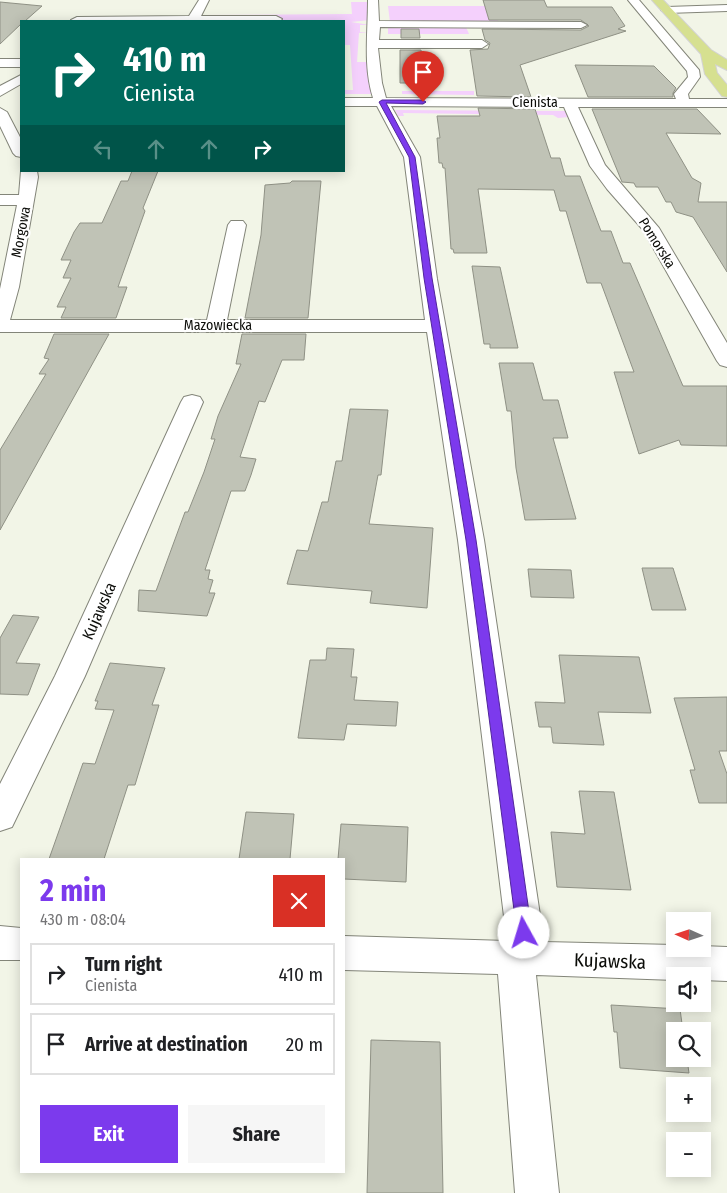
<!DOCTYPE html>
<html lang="en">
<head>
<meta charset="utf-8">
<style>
  body { margin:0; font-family:"Fira Sans Condensed",sans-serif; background:#f6f6f6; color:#202124; height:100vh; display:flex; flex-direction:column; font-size:19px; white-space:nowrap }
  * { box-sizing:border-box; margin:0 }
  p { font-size:16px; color:#757577 }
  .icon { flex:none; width:28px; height:28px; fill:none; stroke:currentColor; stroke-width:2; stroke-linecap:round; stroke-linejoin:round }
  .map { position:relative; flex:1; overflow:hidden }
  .panel { position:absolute; left:20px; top:858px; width:325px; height:315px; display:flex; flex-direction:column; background:#fff; border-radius:0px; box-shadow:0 2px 12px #0003 }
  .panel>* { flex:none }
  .guide { position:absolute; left:20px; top:20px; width:325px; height:152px; border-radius:0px; box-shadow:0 2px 12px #0003; background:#00695c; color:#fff; overflow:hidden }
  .needle { width:32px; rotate:273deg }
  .tools { position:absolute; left:666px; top:912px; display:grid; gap:10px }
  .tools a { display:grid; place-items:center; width:45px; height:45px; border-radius:0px; background:#fff; box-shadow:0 2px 12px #0003; font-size:25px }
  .pin { position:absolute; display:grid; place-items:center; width:42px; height:42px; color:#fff; margin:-51px -21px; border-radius:50% 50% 50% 0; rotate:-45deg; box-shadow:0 0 5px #0007 }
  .pin .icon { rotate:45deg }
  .me { position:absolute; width:55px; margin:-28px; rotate:354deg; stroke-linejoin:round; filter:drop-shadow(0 0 4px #0008) }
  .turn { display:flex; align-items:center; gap:18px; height:105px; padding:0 20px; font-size:22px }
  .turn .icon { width:65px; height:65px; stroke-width:2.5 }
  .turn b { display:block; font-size:35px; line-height:42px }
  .lanes { display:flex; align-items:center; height:48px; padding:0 20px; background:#0003; justify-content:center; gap:25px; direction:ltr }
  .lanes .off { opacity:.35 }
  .round { display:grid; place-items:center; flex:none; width:52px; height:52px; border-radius:0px; background:#f6f6f6 }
  .head { display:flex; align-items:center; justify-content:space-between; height:85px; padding:0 20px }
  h1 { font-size:30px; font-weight:700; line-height:38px; color:#7c3aed }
  .action { display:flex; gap:10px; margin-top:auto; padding:10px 20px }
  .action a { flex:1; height:58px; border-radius:0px; background:#7c3aed; color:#fff; font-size:20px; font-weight:700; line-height:58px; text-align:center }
  .action a+a { background:#f6f6f6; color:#202124 }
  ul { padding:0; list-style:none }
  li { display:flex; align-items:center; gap:15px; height:62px; margin:0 10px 8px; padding:0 10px; border:2px solid #e0e0e0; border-radius:0px }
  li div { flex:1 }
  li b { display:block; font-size:19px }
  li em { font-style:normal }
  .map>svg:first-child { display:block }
  .green { fill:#f4d0fc }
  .building { fill:#c0c3b6; stroke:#8f9185 }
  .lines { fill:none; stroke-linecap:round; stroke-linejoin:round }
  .minor-casing { stroke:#838579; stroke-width:2 }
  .major-casing { stroke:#d3d3d3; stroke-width:2 }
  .minor { fill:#fff; fill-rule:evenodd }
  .major { fill:#d6e090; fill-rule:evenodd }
  .route { fill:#7c3aed; stroke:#51269a }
  .labels { text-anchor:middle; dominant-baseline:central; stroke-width:4.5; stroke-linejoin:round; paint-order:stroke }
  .far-street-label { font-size:14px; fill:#0b0c08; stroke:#fff }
  .street-label { font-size:16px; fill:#0b0c08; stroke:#fff }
  .near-street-label { font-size:19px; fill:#0b0c08; stroke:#fff }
</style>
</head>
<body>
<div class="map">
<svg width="727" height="1193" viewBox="0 0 727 1193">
  <rect width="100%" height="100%" fill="#f2f5e7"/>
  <g class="green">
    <path d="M 351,2 L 369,2 L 370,20 L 351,22 L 370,25 L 360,25 L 360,32 L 369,32 L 359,33 L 357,62 L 368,62 L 372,94 L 344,94 L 344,90 L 353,90 L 350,45 L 344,45 L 344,21 L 198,21 L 200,15 L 352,14 Z"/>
    <path d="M 388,6 L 491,6 L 499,23 L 390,22 Z"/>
    <path d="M 465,25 L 469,34 L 388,34 L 388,26 Z"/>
    <path d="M 402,91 L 474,91 L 474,95 L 402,94 Z"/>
    <path d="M 395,110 L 566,111 L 569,117 L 558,118 L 553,115 L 403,113 L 404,116 L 398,116 Z"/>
  </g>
  <g class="building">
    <path d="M 483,0 L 544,0 L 547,7 L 612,7 L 625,26 L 618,29 L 626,31 L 520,65 L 531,97 L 477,96 L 470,50 L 488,49 L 490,43 L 485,40 L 482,29 L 581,30 L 589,26 L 581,20 L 489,20 Z"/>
    <path d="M 0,2 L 42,6 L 25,21 L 21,21 L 21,24 L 0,44 Z"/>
    <path d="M 401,29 L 419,29 L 420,38 L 401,38 Z"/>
    <path d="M 400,50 L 421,50 L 425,83 L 400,83 Z"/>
    <path d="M 575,65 L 654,66 L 676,88 L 673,93 L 673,97 L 588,97 Z"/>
    <path d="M 478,108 L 535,109 L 551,158 L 560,158 L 565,176 L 580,176 L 601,231 L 611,231 L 623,263 L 630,263 L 683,386 L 727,386 L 727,446 L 681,445 L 679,440 L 639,454 L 614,372 L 634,372 L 601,283 L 587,283 L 566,211 L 560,211 L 554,190 L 478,189 L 487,253 L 454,253 L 453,249 L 451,249 L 445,168 L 443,168 L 442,163 L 439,163 L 437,138 L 440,138 L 437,116 L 480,116 Z"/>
    <path d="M 592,109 L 697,109 L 721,134 L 666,133 L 692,178 L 701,183 L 698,202 L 727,202 L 727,272 L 693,217 L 676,212 L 671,202 L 666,202 L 658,187 L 636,187 L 634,183 L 622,182 Z"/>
    <path d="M 132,171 L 158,171 L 143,208 L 145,211 L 118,287 L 127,287 L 116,318 L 61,318 L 66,307 L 57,307 L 71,278 L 63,278 L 71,260 L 61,260 L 74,232 L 80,223 L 102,223 L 121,181 L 128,181 Z"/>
    <path d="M 292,181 L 321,181 L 308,318 L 245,318 L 261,235 L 265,185 L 290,183 Z"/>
    <path d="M 472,266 L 500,267 L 518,348 L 490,348 L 490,344 L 484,344 Z"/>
    <path d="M 54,334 L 109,334 L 0,530 L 0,450 L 46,374 L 39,374 L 49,359 L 44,358 Z"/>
    <path d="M 242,334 L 306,334 L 304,360 L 282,360 L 265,402 L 259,401 L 240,457 L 256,459 L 251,475 L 245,491 L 231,491 L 205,570 L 210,570 L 208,579 L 213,580 L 209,593 L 215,593 L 207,616 L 138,611 L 139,590 L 156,591 L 185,512 L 188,512 L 204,472 L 215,439 L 211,439 L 218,416 L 241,364 L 236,364 Z"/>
    <path d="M 499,363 L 533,363 L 543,400 L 558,400 L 568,438 L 553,438 L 576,519 L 525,520 L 516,468 L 511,411 L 507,411 Z"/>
    <path d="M 350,409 L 388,410 L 381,475 L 378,475 L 369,524 L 433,528 L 427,608 L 370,603 L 372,591 L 287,584 L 297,550 L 308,551 L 322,502 L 328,502 L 336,461 L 342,461 Z"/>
    <path d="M 642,568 L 673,568 L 686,610 L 652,610 Z"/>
    <path d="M 528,569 L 571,570 L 574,598 L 531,597 Z"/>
    <path d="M 13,615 L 39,617 L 16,663 L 40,664 L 28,695 L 0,694 L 0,638 Z"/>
    <path d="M 327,648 L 354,649 L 351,677 L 357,677 L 354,700 L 398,702 L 396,726 L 347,724 L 344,740 L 298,738 L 310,660 L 326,660 Z"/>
    <path d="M 559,655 L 639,657 L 651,713 L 598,712 L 604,745 L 553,743 L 551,727 L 539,727 L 535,702 L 565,703 Z"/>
    <path d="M 110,663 L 165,668 L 152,705 L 159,705 L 135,785 L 128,785 L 104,859 L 49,859 L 83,763 L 95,764 L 114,710 L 95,709 L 98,701 L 95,701 Z"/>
    <path d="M 727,697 L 727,751 L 719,751 L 727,774 L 727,803 L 699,803 L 690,770 L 695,770 L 674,698 Z"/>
    <path d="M 579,791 L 614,792 L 631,890 L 557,887 L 551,832 L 585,834 Z"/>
    <path d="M 246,812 L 294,814 L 290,859 L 239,859 Z"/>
    <path d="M 341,824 L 408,827 L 406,882 L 344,879 L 344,859 L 338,859 Z"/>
    <path d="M 611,1005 L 680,1009 L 683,1031 L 675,1031 L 675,1059 L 687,1059 L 689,1073 L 620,1068 L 617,1032 L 614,1032 Z"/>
    <path d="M 371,1040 L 440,1042 L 443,1193 L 367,1193 Z"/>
  </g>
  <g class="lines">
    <defs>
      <g id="minor">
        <path d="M 199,0 L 209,0 L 201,16 L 276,16 L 282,19 L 280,21 L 71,20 L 77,17 L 189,16 Z"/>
        <path d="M 368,0 L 378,0 L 379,21 L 581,22 L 587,25 L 581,28 L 380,27 L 379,40 L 482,40 L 488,44 L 482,48 L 378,48 L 382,83 L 386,98 L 676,99 L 674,94 L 688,77 L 687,71 L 628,0 L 639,0 L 699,70 L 700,77 L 688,94 L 689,99 L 727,99 L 727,107 L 578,107 L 605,165 L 659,228 L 727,343 L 727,367 L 720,365 L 717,361 L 643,230 L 607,189 L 590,166 L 564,107 L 391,106 L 420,157 L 437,279 L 484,540 L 544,942 L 675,945 L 675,949 L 702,949 L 702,946 L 727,947 L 727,981 L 702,980 L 702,976 L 675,976 L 675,980 L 536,975 L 559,1193 L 515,1193 L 498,974 L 344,970 L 344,936 L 507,941 L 458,540 L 427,332 L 0,332 L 0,289 L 17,205 L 0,205 L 0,195 L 19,195 L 21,171 L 37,171 L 38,177 L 19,287 L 10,320 L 207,320 L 228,225 L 231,221 L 243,221 L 246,225 L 227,320 L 425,320 L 404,157 L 377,106 L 344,106 L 344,98 L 373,98 C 363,66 368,33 368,0 Z"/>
        <path d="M 727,5 L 727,11 L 667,13 L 661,10 L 667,7 Z"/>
        <rect x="0" y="59" width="21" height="8"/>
        <path d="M 21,75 L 21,84 L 0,96 L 0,86 Z"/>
        <path d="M 0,108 L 7,112 L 21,139 L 21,157 L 16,156 L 13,153 L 0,126 Z"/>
        <path d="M 192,395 L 200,397 L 203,402 L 85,676 L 12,827 L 0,831 L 0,784 L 55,676 L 181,402 L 184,397 Z"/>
        <path d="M 0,926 L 21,928 L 21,960 L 0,960 Z"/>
      </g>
      <path id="major" d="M 652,0 L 663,0 L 711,50 L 727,60 L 727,70 L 715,64 L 717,73 L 727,85 L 727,97 L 722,96 L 705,74 L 701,54 Z"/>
    </defs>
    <use href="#minor" class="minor-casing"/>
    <use href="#major" class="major-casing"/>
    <use href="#minor" class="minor"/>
    <use href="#major" class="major"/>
  </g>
  <path class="route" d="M 382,100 L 423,100 L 426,102 L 423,104 L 386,103 L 415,157 L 432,278 L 476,540 L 532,933 L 530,938 L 524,940 L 519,938 L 517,933 L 466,540 L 424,278 L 409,157 L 379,102 Z"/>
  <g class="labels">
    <g class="far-street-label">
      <text x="535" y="102">Cienista</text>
      <text transform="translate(21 232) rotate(-79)">Morgowa</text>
      <text transform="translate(657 243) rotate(58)">Pomorska</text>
      <text x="218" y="325">Mazowiecka</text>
    </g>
    <g class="street-label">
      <text transform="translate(99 611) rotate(-66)">Kujawska</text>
    </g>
    <g class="near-street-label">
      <text transform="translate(610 961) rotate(2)">Kujawska</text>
    </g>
  </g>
</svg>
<div class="tools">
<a><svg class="needle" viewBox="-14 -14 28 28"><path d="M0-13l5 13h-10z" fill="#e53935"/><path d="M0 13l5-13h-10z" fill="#757577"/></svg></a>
<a><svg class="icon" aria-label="sound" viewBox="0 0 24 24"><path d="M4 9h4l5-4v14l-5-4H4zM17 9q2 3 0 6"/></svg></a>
<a><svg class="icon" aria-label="search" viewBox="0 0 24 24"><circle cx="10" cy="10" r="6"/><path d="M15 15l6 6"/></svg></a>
<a>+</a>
<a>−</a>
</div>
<div class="pin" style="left:423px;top:102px;background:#d93025"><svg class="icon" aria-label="arrive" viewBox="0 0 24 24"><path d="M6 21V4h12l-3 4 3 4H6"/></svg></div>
<svg class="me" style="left:524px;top:933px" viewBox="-20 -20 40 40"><circle r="19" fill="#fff"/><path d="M0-13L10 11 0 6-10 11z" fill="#7c3aed"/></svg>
<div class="guide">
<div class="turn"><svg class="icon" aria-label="right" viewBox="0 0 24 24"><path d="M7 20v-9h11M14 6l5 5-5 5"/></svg><div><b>410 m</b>Cienista</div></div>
<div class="lanes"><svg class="icon off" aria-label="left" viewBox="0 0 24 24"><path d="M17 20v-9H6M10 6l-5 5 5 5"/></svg><svg class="icon off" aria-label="ahead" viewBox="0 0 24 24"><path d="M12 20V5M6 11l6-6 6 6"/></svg><svg class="icon off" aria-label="ahead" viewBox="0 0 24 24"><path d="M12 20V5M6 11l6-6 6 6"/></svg><svg class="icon" aria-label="right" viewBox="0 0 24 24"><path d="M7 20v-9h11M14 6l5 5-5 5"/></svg></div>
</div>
<section class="panel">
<div class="head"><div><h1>2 min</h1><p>430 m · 08:04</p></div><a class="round" style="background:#d93025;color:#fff"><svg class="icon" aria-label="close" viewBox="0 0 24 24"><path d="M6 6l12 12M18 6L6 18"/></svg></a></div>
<ul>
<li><svg class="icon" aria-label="right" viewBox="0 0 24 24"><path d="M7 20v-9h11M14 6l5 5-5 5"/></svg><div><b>Turn right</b><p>Cienista</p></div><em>410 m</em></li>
<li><svg class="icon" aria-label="arrive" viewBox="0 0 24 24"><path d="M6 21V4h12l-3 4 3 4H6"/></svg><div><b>Arrive at destination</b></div><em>20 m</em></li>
</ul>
<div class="action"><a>Exit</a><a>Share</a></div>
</section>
</div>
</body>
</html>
